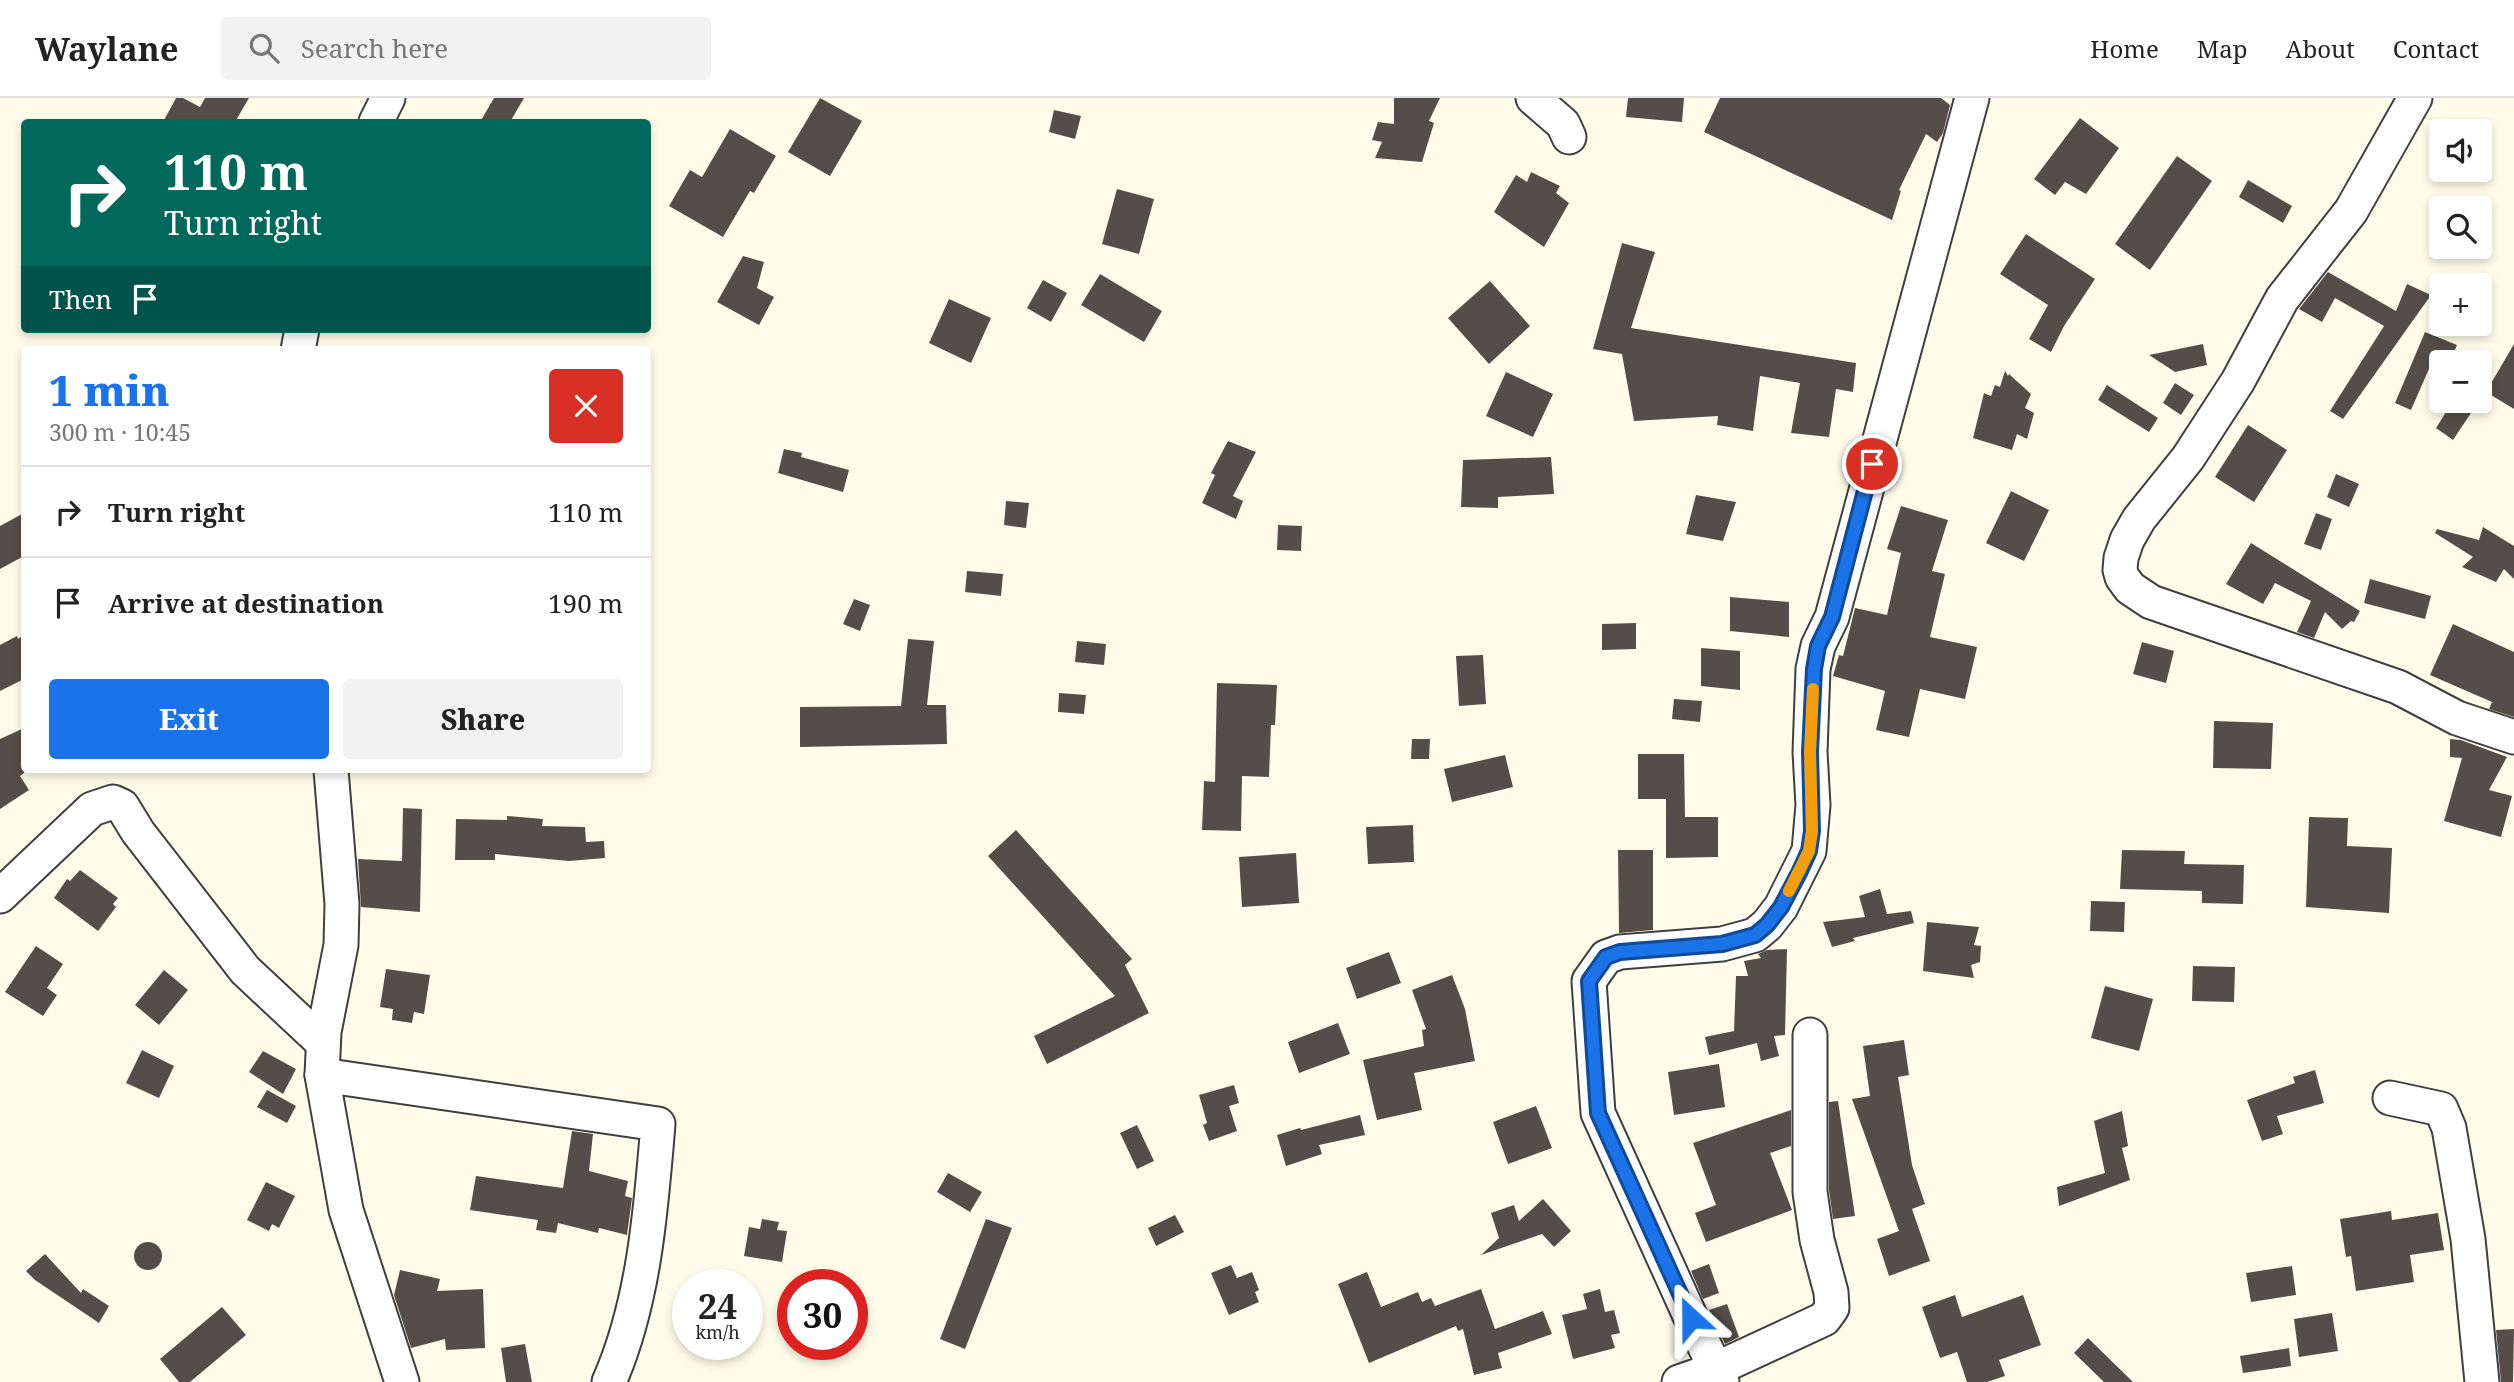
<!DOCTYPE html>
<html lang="en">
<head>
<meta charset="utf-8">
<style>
  body { margin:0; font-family:"Noto Serif",serif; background:#f2f2f2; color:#222; height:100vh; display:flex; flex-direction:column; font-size:26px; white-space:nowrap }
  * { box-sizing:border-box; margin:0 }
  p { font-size:23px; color:#767676 }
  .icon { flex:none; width:38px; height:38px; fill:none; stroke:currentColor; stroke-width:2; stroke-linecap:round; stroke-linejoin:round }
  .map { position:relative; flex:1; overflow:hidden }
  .panel { position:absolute; left:21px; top:248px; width:630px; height:427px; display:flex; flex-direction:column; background:#fff; border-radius:7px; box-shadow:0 4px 10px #0003 }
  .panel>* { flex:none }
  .guide { position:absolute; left:21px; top:21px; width:630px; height:214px; border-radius:7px; box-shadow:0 4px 10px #0003; background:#00695c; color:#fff; overflow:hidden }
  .controls { position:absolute; left:2429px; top:21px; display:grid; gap:14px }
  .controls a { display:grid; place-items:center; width:63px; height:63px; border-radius:7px; background:#fff; box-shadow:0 4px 10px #0003; font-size:35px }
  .speed { position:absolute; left:672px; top:1171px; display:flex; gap:14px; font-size:35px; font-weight:700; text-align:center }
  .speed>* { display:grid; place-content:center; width:91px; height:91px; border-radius:50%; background:#fff; box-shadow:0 4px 10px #0003; line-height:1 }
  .speed small { font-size:18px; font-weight:400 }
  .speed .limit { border:10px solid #d22; background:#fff; color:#111 }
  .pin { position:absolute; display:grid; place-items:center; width:60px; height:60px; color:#fff; margin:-30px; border:4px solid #fff; border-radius:50%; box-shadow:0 2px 7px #0007 }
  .me { position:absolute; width:77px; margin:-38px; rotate:336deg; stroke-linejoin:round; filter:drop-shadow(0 0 5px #0008) }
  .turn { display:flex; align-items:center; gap:24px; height:147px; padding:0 28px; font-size:32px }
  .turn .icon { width:91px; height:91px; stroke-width:2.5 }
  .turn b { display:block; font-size:49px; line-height:60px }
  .then { display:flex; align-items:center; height:66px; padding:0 28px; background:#0003; gap:14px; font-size:26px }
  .round { display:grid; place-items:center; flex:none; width:74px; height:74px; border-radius:7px; background:#f2f2f2 }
  .headline { display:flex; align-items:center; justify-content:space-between; height:119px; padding:0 28px }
  h1 { font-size:42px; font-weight:800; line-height:52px; color:#1a73e8 }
  .primary-button { display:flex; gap:14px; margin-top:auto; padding:14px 28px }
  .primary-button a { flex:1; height:80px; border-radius:7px; background:#1a73e8; color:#fff; font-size:28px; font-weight:800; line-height:80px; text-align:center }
  .primary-button a+a { background:#f2f2f2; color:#222 }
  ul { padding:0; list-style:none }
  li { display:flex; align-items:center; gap:21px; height:91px; padding:0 28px; border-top:2px solid #e0e0e0 }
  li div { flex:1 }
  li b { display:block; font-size:26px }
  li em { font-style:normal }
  header { display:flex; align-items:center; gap:42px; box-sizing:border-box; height:98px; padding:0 35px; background:#fff; border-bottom:2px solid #e0e0e0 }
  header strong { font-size:33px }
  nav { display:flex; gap:38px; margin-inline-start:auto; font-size:24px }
  .search { width:490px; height:63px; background:#f2f2f2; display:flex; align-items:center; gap:18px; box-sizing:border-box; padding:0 24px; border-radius:7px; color:#767676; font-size:26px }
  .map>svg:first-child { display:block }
  .building { fill:#554e48 }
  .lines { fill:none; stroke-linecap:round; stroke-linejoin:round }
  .minor-casing { stroke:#3f3f3f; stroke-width:37 }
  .minor { stroke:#fff; stroke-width:33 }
  .route-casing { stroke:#114b97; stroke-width:18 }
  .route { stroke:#1a73e8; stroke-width:12 }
  .slow { stroke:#f59e0b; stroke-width:12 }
</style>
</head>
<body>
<header>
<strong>Waylane</strong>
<div class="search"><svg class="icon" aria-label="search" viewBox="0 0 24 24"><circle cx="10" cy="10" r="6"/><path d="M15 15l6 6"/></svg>Search here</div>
<nav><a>Home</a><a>Map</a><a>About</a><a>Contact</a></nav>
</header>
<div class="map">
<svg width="2514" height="1284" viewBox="0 0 2514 1284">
  <rect width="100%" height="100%" fill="#fffdea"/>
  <g class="building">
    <path d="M 176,0 L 183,0 L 200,9 L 205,0 L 249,0 L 235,24 L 163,24 Z"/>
    <path d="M 494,0 L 524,0 L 510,24 L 480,24 Z"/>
    <path d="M 820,0 L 862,23 L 830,78 L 788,54 Z"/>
    <path d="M 1394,0 L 1440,0 L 1429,23 L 1434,25 L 1422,64 L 1375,60 L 1382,44 L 1372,42 L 1378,24 L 1394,26 Z"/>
    <path d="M 1628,0 L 1684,0 L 1682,24 L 1626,19 Z"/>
    <path d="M 1720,0 L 1941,0 L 1950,7 L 1943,35 L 1937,44 L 1926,36 L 1899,92 L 1901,93 L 1892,122 L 1704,34 Z"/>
    <path d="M 1054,12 L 1081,18 L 1075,41 L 1049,34 Z"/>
    <path d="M 2080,20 L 2119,50 L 2086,96 L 2065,84 L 2055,97 L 2034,81 Z"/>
    <path d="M 730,31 L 776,58 L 754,95 L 750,93 L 723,139 L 669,108 L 690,72 L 702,79 Z"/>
    <path d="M 2177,58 L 2212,83 L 2150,172 L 2115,146 Z"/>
    <path d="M 1531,74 L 1560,88 L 1556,95 L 1569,105 L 1544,149 L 1494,114 L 1516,77 L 1527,84 Z"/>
    <path d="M 2248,82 L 2292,108 L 2283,125 L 2239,99 Z"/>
    <path d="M 1117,91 L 1154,101 L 1139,156 L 1102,146 Z"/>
    <path d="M 2026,136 L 2095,181 L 2064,228 L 2051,254 L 2029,241 L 2048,207 L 2000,176 Z"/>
    <path d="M 1622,145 L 1655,154 L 1631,230 L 1856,265 L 1853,294 L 1836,291 L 1829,339 L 1791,335 L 1800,285 L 1760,278 L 1753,333 L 1717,327 L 1718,318 L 1634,323 L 1622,256 L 1593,251 Z"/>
    <path d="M 743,158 L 764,164 L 757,190 L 774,199 L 759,227 L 717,204 Z"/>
    <path d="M 2328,174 L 2396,213 L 2407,186 L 2431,197 L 2343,321 L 2330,313 L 2384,228 L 2335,200 L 2322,224 L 2299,211 Z"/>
    <path d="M 1100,176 L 1162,213 L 1144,244 L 1081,207 Z"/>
    <path d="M 1043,182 L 1067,195 L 1051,224 L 1027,210 Z"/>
    <path d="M 1490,183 L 1530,228 L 1489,266 L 1448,220 Z"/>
    <path d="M 949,201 L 991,220 L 971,265 L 929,245 Z"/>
    <path d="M 2425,234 L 2457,247 L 2450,264 L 2432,264 L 2411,312 L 2395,305 Z"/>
    <path d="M 2203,246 L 2207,267 L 2175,274 L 2149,257 Z"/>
    <path d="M 2514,246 L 2514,311 L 2486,294 Z"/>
    <path d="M 2005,273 L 2008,278 L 2009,276 L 2031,296 L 2025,310 L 2034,315 L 2027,341 L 2017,336 L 2012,352 L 1973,340 L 1984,295 L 1991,298 L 1995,287 L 2000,289 Z"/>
    <path d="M 1506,274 L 1553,296 L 1533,339 L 1486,318 Z"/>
    <path d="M 2175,285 L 2194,297 L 2181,317 L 2163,305 Z"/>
    <path d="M 2107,287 L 2158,320 L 2149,334 L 2098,302 Z"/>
    <path d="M 2453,303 L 2479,303 L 2453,342 L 2436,330 Z"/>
    <path d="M 2248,327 L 2287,352 L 2254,404 L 2215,379 Z"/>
    <path d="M 1228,343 L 1256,354 L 1233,398 L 1243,403 L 1236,421 L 1202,405 L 1215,377 L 1211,375 Z"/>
    <path d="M 784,351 L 802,355 L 801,359 L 849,372 L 843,394 L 778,375 Z"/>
    <path d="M 1551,359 L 1554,396 L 1498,399 L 1498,410 L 1461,409 L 1463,362 Z"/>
    <path d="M 2336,376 L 2359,386 L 2349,409 L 2327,399 Z"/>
    <path d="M 2011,393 L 2049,412 L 2024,463 L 1986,445 Z"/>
    <path d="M 1696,397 L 1736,404 L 1723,443 L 1686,436 Z"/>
    <path d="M 1006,403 L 1029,405 L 1026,430 L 1004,427 Z"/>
    <path d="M 1901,408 L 1948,422 L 1932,473 L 1945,476 L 1930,539 L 1977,549 L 1965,601 L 1920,591 L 1909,639 L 1876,632 L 1885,593 L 1833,578 L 1839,557 L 1843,558 L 1855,510 L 1887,517 L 1901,455 L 1887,451 Z"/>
    <path d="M 24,415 L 24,458 L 0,471 L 0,428 Z"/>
    <path d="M 2316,415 L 2332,421 L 2321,452 L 2304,446 Z"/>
    <path d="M 1278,427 L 1302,428 L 1301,453 L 1277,452 Z"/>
    <path d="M 2483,429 L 2514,448 L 2514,481 L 2504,471 L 2496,484 L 2462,469 L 2473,459 L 2435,435 L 2437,431 L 2479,442 Z"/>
    <path d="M 2251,445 L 2360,513 L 2354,524 L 2351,523 L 2342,531 L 2325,514 L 2314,540 L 2297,534 L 2311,503 L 2275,485 L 2263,506 L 2226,486 Z"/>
    <path d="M 967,473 L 1003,476 L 1001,498 L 965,494 Z"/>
    <path d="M 2370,481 L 2431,498 L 2425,521 L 2364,505 Z"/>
    <path d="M 1730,499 L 1789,504 L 1789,539 L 1730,533 Z"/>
    <path d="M 854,501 L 870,507 L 860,533 L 843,526 Z"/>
    <path d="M 1636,525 L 1636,551 L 1602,552 L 1602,526 Z"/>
    <path d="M 2453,526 L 2514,554 L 2514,619 L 2489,611 L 2492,604 L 2430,577 Z"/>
    <path d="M 24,537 L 24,581 L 0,593 L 0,547 L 17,538 L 18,541 Z"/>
    <path d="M 908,541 L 934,543 L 927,607 L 946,607 L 947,646 L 800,649 L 800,609 L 901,608 Z"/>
    <path d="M 1077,543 L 1106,546 L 1104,567 L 1075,564 Z"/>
    <path d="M 2142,544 L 2174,553 L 2166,585 L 2133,576 Z"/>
    <path d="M 1701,550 L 1740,553 L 1740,592 L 1701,588 Z"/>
    <path d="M 1483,557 L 1486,606 L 1459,608 L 1456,558 Z"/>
    <path d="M 1217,585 L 1277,587 L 1275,627 L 1271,627 L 1269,679 L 1242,678 L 1241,733 L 1202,732 L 1204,683 L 1215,684 Z"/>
    <path d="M 1059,595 L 1086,597 L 1084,616 L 1058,614 Z"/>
    <path d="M 1674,601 L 1702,603 L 1700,624 L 1672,621 Z"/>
    <path d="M 2214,623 L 2273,625 L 2271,671 L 2213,670 Z"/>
    <path d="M 24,630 L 24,675 L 20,678 L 29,692 L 0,711 L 0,641 Z"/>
    <path d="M 1412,641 L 1430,641 L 1429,661 L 1411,661 Z"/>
    <path d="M 2450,641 L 2461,642 L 2507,659 L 2489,692 L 2512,698 L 2501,739 L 2444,723 L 2462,660 L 2450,659 Z"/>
    <path d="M 1638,656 L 1684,656 L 1685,719 L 1718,719 L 1718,759 L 1666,760 L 1666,701 L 1638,701 Z"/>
    <path d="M 1505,657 L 1513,689 L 1452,704 L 1444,671 Z"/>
    <path d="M 403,710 L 422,711 L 420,814 L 361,809 L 358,761 L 402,763 Z"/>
    <path d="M 507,718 L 543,721 L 542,728 L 585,729 L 586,744 L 604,743 L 605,760 L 569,763 L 495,756 L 495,762 L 455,762 L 456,721 L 507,722 Z"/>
    <path d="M 2309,719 L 2348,720 L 2347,748 L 2392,750 L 2389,815 L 2306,809 Z"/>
    <path d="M 1413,727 L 1414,764 L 1368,766 L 1366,729 Z"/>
    <path d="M 1016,732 L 1132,861 L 1125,867 L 1149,915 L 1047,966 L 1034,938 L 1115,898 L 988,758 Z"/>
    <path d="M 1618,752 L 1653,752 L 1653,832 L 1619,835 Z"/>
    <path d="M 2122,752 L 2185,753 L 2184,766 L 2244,767 L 2243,806 L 2202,805 L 2202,793 L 2120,791 Z"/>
    <path d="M 1296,755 L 1299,805 L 1242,809 L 1239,759 Z"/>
    <path d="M 80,772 L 118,800 L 113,806 L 116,809 L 98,833 L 54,800 L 67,781 L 70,783 Z"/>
    <path d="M 1880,791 L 1887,816 L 1911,813 L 1914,825 L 1853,840 L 1855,843 L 1832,849 L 1823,824 L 1865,819 L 1859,798 Z"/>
    <path d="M 2091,803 L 2125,804 L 2124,834 L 2090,833 Z"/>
    <path d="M 1927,824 L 1979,829 L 1974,847 L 1981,848 L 1980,864 L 1971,867 L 1974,880 L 1923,873 Z"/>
    <path d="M 36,848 L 63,866 L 47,890 L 57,897 L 43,918 L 5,894 Z"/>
    <path d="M 1787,851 L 1785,937 L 1774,938 L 1779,958 L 1761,963 L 1757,945 L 1709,957 L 1705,939 L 1734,933 L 1736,878 L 1748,878 L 1744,863 L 1761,860 L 1758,856 L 1767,852 Z"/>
    <path d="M 1389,854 L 1401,885 L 1357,901 L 1346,870 Z"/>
    <path d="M 2193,868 L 2235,869 L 2234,904 L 2192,903 Z"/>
    <path d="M 386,871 L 430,877 L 424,916 L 414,914 L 412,925 L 392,922 L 393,911 L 380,909 Z"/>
    <path d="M 164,872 L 188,892 L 159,927 L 135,907 Z"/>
    <path d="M 1452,877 L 1465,911 L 1475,963 L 1414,975 L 1422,1012 L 1377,1022 L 1363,962 L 1424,948 L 1422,932 L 1426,931 L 1412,892 Z"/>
    <path d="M 2105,888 L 2153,901 L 2139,953 L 2091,940 Z"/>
    <path d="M 1338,925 L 1350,956 L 1299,975 L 1288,944 Z"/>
    <path d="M 1904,942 L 1909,977 L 1898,979 L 1912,1067 L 1925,1106 L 1912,1111 L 1930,1163 L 1889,1178 L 1877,1141 L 1899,1133 L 1852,1001 L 1870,998 L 1863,948 Z"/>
    <path d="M 142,952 L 174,968 L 159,1000 L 126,985 Z"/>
    <path d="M 263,953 L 296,971 L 283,996 L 249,974 Z"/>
    <path d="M 1719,966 L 1725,1009 L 1674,1017 L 1668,974 Z"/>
    <path d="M 2315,972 L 2324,1005 L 2277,1018 L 2283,1036 L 2262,1043 L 2247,1002 L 2295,985 L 2293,979 Z"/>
    <path d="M 1234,987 L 1239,1005 L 1229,1008 L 1237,1033 L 1209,1043 L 1203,1027 L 1207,1025 L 1199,997 Z"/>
    <path d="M 267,992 L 296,1008 L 287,1025 L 257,1009 Z"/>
    <path d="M 1838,1003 L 1855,1118 L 1833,1121 L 1829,1092 L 1829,1004 Z"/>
    <path d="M 1536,1008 L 1552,1050 L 1508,1066 L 1493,1024 Z"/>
    <path d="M 1791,1012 L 1791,1048 L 1770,1055 L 1792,1112 L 1706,1144 L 1695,1115 L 1716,1107 L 1693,1045 Z"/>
    <path d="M 2122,1013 L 2128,1048 L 2122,1050 L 2130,1082 L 2059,1108 L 2057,1089 L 2105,1075 L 2094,1023 Z"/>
    <path d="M 1360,1017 L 1365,1037 L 1319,1047 L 1322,1056 L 1286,1068 L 1277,1037 L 1300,1030 L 1301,1032 Z"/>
    <path d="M 1137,1027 L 1154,1063 L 1137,1071 L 1120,1035 Z"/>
    <path d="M 572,1033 L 593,1036 L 589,1073 L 628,1083 L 625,1098 L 632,1100 L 627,1137 L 599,1130 L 598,1135 L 558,1125 L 556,1135 L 536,1132 L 538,1122 L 470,1112 L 476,1078 L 563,1090 Z"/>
    <path d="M 948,1075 L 982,1094 L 970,1114 L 937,1094 Z"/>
    <path d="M 266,1084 L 295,1098 L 279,1130 L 272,1126 L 269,1133 L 247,1122 Z"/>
    <path d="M 1543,1101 L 1571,1133 L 1554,1149 L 1542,1136 L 1481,1157 L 1499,1140 L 1491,1115 L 1514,1107 L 1519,1123 Z"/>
    <path d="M 2391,1113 L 2392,1122 L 2438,1115 L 2444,1152 L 2410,1157 L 2414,1184 L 2356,1193 L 2351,1158 L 2346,1159 L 2340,1121 Z"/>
    <path d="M 1175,1117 L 1184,1134 L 1156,1148 L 1148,1130 Z"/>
    <path d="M 762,1121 L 779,1124 L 777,1132 L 787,1133 L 782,1164 L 744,1158 L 749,1129 L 760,1131 Z"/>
    <path d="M 986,1121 L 1012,1130 L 965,1251 L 940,1241 Z"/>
    <circle cx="148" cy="1158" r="14"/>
    <path d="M 45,1156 L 81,1195 L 83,1191 L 109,1208 L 99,1225 L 35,1182 L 26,1173 Z"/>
    <path d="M 1709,1166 L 1719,1195 L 1703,1201 L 1691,1173 Z"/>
    <path d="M 1231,1167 L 1237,1180 L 1252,1174 L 1259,1192 L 1255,1194 L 1259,1204 L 1229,1217 L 1211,1175 Z"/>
    <path d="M 2292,1168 L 2296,1197 L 2251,1204 L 2246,1175 Z"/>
    <path d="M 400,1172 L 440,1181 L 437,1193 L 483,1191 L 485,1250 L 446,1252 L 445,1241 L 411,1250 L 394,1197 Z"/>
    <path d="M 1367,1174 L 1381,1209 L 1418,1194 L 1422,1204 L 1431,1200 L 1435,1208 L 1481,1191 L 1495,1231 L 1543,1213 L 1552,1236 L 1498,1255 L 1502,1270 L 1474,1277 L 1463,1231 L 1458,1233 L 1456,1228 L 1369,1265 L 1338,1186 Z"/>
    <path d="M 1600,1191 L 1605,1214 L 1614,1212 L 1620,1235 L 1611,1237 L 1615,1250 L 1573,1261 L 1562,1217 L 1587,1211 L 1583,1196 Z"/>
    <path d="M 1955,1197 L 1962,1219 L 2023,1197 L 2041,1247 L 1999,1262 L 2005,1278 L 1987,1284 L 1967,1284 L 1957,1254 L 1940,1260 L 1922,1209 Z"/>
    <path d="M 1727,1206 L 1739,1239 L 1725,1246 L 1709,1212 Z"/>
    <path d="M 222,1209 L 246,1237 L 190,1284 L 179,1284 L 160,1261 Z"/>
    <path d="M 2332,1215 L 2338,1253 L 2299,1259 L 2294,1221 Z"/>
    <path d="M 2514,1231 L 2513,1284 L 2501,1284 L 2496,1232 Z"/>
    <path d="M 2088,1240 L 2133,1284 L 2104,1284 L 2074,1255 Z"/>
    <path d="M 525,1246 L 532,1284 L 506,1284 L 501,1250 Z"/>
    <path d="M 2289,1250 L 2291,1268 L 2243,1275 L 2240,1258 Z"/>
  </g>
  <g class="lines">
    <defs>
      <g id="minor">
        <path d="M 1533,0 L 1563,26 L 1569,39"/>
        <path d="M 2415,0 L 2351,113 L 2282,201 L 2238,283 L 2188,360 L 2139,421 L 2127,442 L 2121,460 L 2120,472 L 2122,479 L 2130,490 L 2151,504 L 2398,589 L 2457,620 L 2514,639"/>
        <path d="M 376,24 L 388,0"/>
        <path d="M 298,252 L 302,231"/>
        <path d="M 331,672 L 342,806 L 341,847 L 324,934 L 322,977 L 346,1112 L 402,1284"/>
        <path d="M 0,798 L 92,711 L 113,704 L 122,708 L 138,734 L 245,872 L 323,945"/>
        <path d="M 322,977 L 658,1026 C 651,1112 644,1205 609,1284"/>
        <path d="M 2390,1000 L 2441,1011 L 2449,1030 L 2468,1141 L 2482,1284"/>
        <path d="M 1679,1284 L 1716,1271 L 1824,1221 L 1832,1210 L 1831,1194 L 1817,1142 L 1810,1094 L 1810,937"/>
        <path d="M 1722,1284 L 1691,1220 L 1598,1015 L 1589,883 L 1606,859 L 1620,854 L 1722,846 L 1755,837 L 1767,827 L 1781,809 L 1809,753 L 1813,707 L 1810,654 L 1813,571 L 1818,548 L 1832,519 L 1972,0"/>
      </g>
    </defs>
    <use href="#minor" class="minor-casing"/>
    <use href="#minor" class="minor"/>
  </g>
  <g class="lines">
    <defs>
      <path id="route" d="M 1691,1220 L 1598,1015 L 1589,883 L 1606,859 L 1620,854 L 1722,846 L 1755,837 L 1767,827 L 1781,809 L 1799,775 L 1809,753 L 1812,733 L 1810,654 L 1814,571 L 1818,548 L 1832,519 L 1872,366"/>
    </defs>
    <use href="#route" class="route-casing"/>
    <use href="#route" class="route"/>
    <path class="slow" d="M 1789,793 L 1809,753 L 1812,733 L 1810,654 L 1813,591"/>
  </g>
</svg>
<div class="controls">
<a><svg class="icon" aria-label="sound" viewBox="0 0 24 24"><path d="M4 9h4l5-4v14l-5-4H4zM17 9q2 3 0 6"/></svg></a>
<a><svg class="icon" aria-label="search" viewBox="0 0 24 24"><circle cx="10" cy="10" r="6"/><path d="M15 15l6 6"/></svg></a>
<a>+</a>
<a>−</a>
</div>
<div class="speed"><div>24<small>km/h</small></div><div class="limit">30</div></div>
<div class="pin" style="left:1872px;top:366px;background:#d93025"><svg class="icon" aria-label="arrive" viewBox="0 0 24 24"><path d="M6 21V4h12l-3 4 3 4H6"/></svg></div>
<svg class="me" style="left:1691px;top:1220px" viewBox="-20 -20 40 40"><path d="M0-17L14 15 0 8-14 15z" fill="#1a73e8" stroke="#fff" stroke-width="4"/></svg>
<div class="guide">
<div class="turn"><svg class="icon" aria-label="right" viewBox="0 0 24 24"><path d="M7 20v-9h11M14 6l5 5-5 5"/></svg><div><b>110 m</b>Turn right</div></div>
<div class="then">Then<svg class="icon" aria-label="arrive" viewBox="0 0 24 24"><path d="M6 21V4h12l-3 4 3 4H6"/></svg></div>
</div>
<section class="panel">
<div class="headline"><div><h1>1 min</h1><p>300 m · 10:45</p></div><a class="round" style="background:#d93025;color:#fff"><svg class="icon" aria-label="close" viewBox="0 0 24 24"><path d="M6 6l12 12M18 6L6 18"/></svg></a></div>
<ul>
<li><svg class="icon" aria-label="right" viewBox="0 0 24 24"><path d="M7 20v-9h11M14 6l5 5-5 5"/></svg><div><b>Turn right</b></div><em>110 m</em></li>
<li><svg class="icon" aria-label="arrive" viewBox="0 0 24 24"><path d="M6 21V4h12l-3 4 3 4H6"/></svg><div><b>Arrive at destination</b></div><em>190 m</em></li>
</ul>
<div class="primary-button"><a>Exit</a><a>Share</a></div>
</section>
</div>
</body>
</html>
